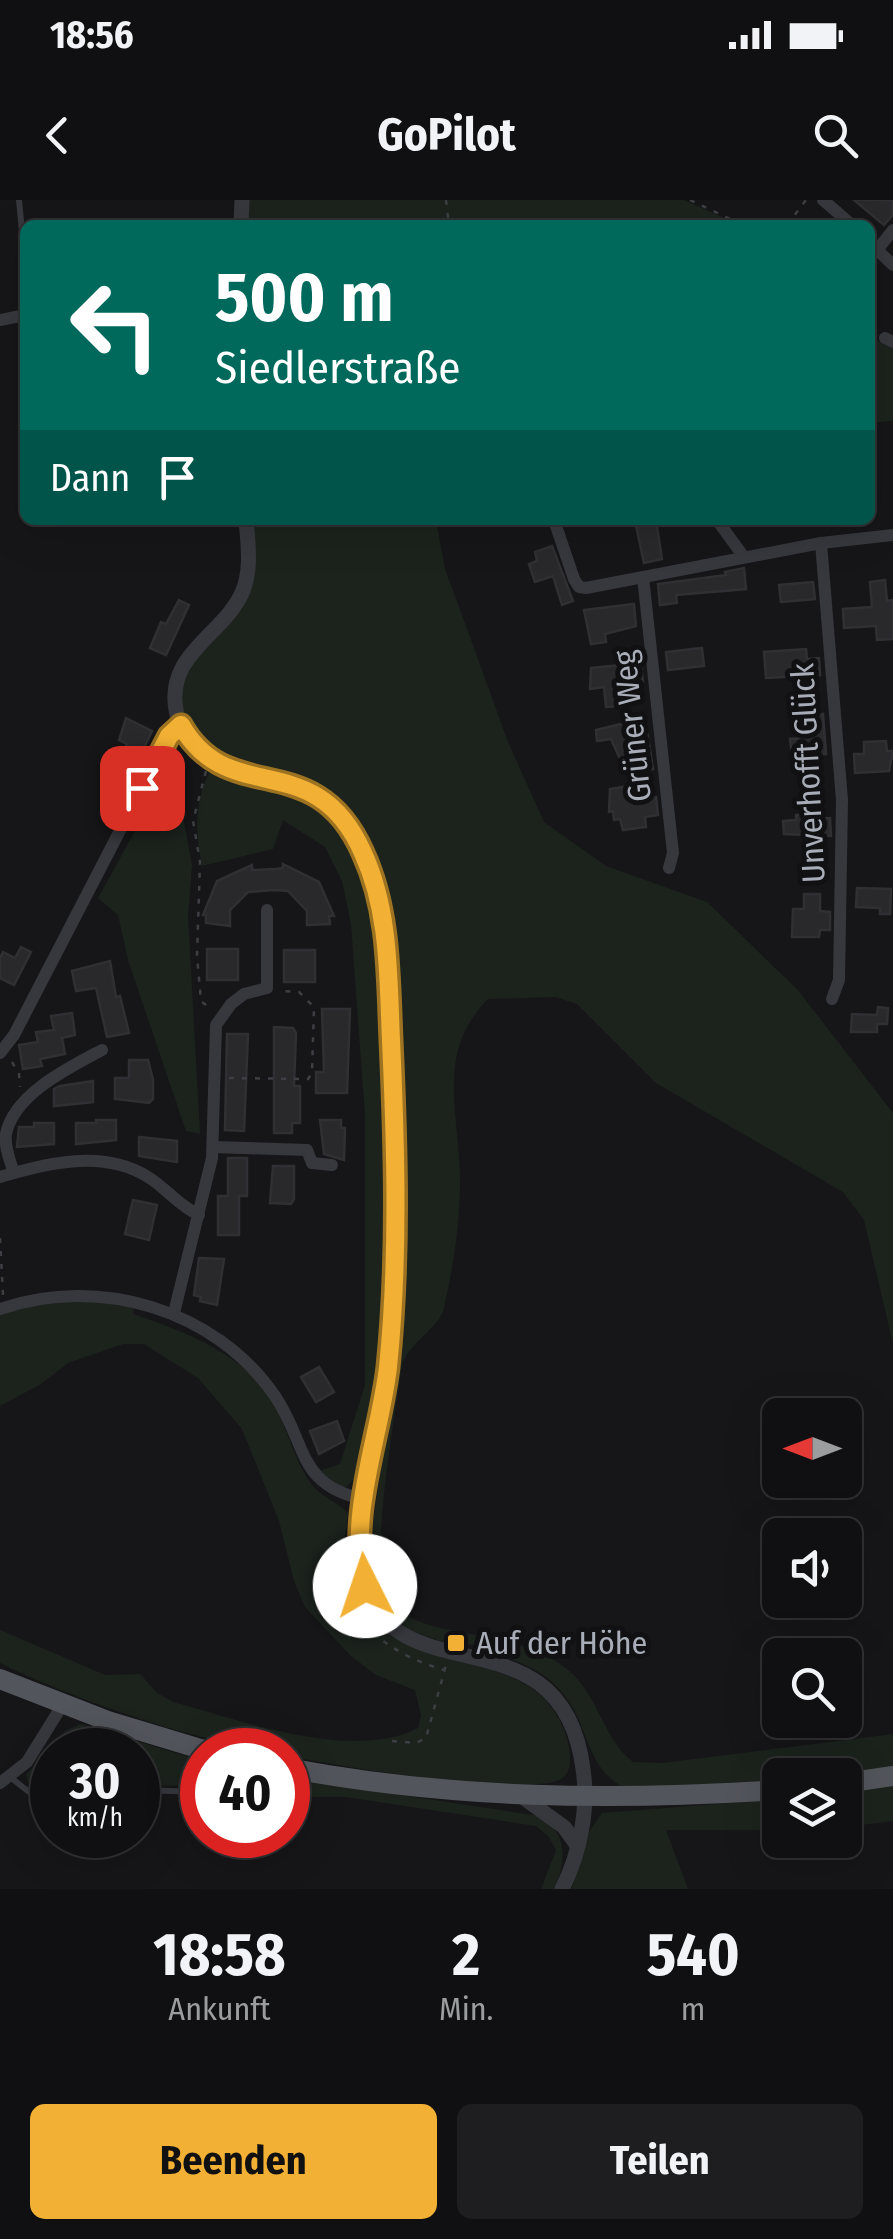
<!DOCTYPE html>
<html lang="de">
<head>
<meta charset="utf-8">
<style>
  body { margin:0; font-family:"Fira Sans Condensed",sans-serif; background:#1e1e20; color:#f1f3f6; height:100vh; display:flex; flex-direction:column; font-size:38px; white-space:nowrap }
  * { box-sizing:border-box; margin:0 }
  p { font-size:32px; color:#9c9d9f }
  .icon { flex:none; width:55px; height:55px; fill:none; stroke:currentColor; stroke-width:2; stroke-linecap:round; stroke-linejoin:round }
  .map { position:relative; height:1689px; overflow:hidden }
  .panel { display:flex; flex-direction:column; background:#101012; flex:1 }
  .panel>* { flex:none }
  .guide { position:absolute; left:20px; top:20px; width:855px; height:305px; border-radius:15px; box-shadow:0 10px 40px #0002,0 0 0 2px #303032; background:#00695c; color:#fff; overflow:hidden }
  .needle { width:65px; rotate:270deg }
  .tools { position:absolute; left:762px; top:1198px; display:grid; gap:20px }
  .tools a { display:grid; place-items:center; width:100px; height:100px; border-radius:15px; background:#101012; box-shadow:0 10px 40px #0002,0 0 0 2px #303032; font-size:50px }
  .speed { position:absolute; left:30px; top:1528px; display:flex; gap:20px; font-size:50px; font-weight:700; text-align:center }
  .speed>* { display:grid; place-content:center; width:130px; height:130px; border-radius:50%; background:#101012; box-shadow:0 10px 40px #0002,0 0 0 2px #303032; line-height:1 }
  .speed small { font-size:25px; font-weight:400 }
  .speed .limit { border:15px solid #d22; background:#fff; color:#111 }
  .pin { position:absolute; display:grid; place-items:center; width:85px; height:85px; color:#fff; margin:-42px; border-radius:20px; box-shadow:0 5px 15px #0006 }
  .me { position:absolute; width:110px; margin:-55px; rotate:356deg; stroke-linejoin:round; filter:drop-shadow(0 0 8px #0008) }
  .turn { display:flex; align-items:center; gap:35px; height:210px; padding:0 30px; font-size:45px }
  .turn .icon { width:130px; height:130px; stroke-width:2.5 }
  .turn b { display:block; font-size:70px; line-height:85px }
  .then { display:flex; align-items:center; height:95px; padding:0 30px; background:#0003; gap:20px; font-size:38px }
  .eta { display:flex; justify-content:space-evenly; align-items:center; height:170px; text-align:center }
  .eta b { font-size:60px; font-weight:700; line-height:70px }
  .cta { display:flex; gap:20px; margin-top:auto; padding:20px 30px }
  .cta a { flex:1; height:115px; border-radius:15px; background:#f2b134; color:#111; font-size:40px; font-weight:700; line-height:115px; text-align:center }
  .cta a+a { background:#1e1e20; color:#f1f3f6 }
  .status { display:flex; justify-content:space-between; align-items:center; height:70px; padding:0 50px; background:#101012; direction:ltr }
  .status svg { height:28px; fill:currentColor }
  header { display:flex; justify-content:space-between; align-items:center; height:130px; padding:0 30px; background:#101012; font-size:45px; font-weight:700 }
  .map>svg:first-child { display:block }
  .green { fill:#1c231d }
  .building { fill:#29292c; stroke:#303034; stroke-width:2.5 }
  .lines { fill:none; stroke-linecap:round; stroke-linejoin:round }
  .path { stroke:#3d3f44; stroke-width:2.5; stroke-dasharray:5 8; stroke-linecap:butt }
  .service { stroke:#37383d; stroke-width:6 }
  .minor { stroke:#37383d; stroke-width:12 }
  .tertiary { stroke:#37383d; stroke-width:15 }
  .primary { stroke:#53555c; stroke-width:20 }
  .route-casing { stroke:#9d7322; stroke-width:25 }
  .route { stroke:#f2b134; stroke-width:18 }
  .poi-dot { fill:#f2b134; stroke:#111113; stroke-width:4 }
  .labels { text-anchor:middle; dominant-baseline:central; stroke-width:10; stroke-linejoin:round; paint-order:stroke }
  .street-label { font-size:32px; fill:#a8adb8; stroke:#111113 }
  .poi-label { font-size:32px; fill:#a8adb8; stroke:#111113; text-anchor:start }
</style>
</head>
<body>
<div class="status"><b>18:56</b><svg viewBox="0 0 49 12"><path d="M0 12V9h3v3zM5 12V6h3v6zM10 12V3h3v9zM15 12V0h3v12zM26 1h20v11H26zM47 4h2v5h-2z"/></svg></div>
<header><svg class="icon" aria-label="back" viewBox="0 0 24 24"><path d="M15 5l-7 7 7 7"/></svg>GoPilot<svg class="icon" aria-label="search" viewBox="0 0 24 24"><circle cx="10" cy="10" r="6"/><path d="M15 15l6 6"/></svg></header>
<div class="map">
<svg width="893" height="1689" viewBox="0 0 893 1689">
  <rect width="100%" height="100%" fill="#161618"/>
  <g class="green">
    <path d="M 249,0 L 684,0 L 740,25 L 248,25 Z"/>
    <path d="M 870,138 L 893,146 L 893,221 L 870,223 Z"/>
    <path d="M 253,320 L 436,320 L 445,369 L 470,437 L 508,542 L 544,622 L 606,666 L 707,702 L 797,789 L 893,913 L 893,1144 L 864,1020 L 843,992 L 656,883 L 577,804 L 556,797 L 488,799 C 434,853 460,914 460,981 C 460,1024 453,1070 443,1111 C 439,1126 411,1142 402,1164 C 396,1208 370,1357 384,1391 C 394,1416 423,1424 446,1429 C 486,1438 535,1443 568,1470 C 598,1494 603,1539 633,1562 L 663,1563 L 893,1534 L 893,1568 L 845,1575 L 780,1575 L 780,1582 L 623,1587 C 591,1570 589,1537 573,1508 C 553,1472 519,1460 481,1450 L 482,1447 L 445,1439 L 443,1442 L 409,1430 L 395,1419 L 379,1397 L 371,1370 L 371,1336 L 396,1161 L 401,1066 L 397,804 L 355,620 C 345,605 333,593 315,585 C 268,565 167,567 183,486 C 189,456 218,443 232,418 C 242,400 248,343 253,320 Z"/>
    <path d="M 177,555 L 181,606 L 192,665 L 188,716 L 200,934 L 186,931 L 128,760 L 118,715 L 98,698 Z"/>
    <path d="M 210,571 L 302,594 L 337,619 L 359,658 L 379,731 L 387,885 L 387,1065 L 378,1192 L 360,1271 L 347,1287 L 339,1287 L 319,1271 L 340,1264 L 365,1185 L 365,915 L 351,724 L 342,681 L 325,647 L 283,620 L 273,649 L 202,666 C 195,632 194,602 210,571 Z"/>
    <path d="M 87,1100 L 134,1108 L 133,1114 C 189,1133 256,1158 280,1217 C 289,1236 297,1266 312,1285 C 322,1297 338,1302 348,1313 C 347,1335 334,1368 344,1388 C 354,1407 380,1430 399,1440 C 458,1472 545,1460 567,1539 C 570,1551 573,1565 565,1576 C 543,1602 328,1564 288,1556 L 288,1550 C 212,1550 69,1497 0,1463 L 0,1430 L 105,1475 L 140,1474 L 157,1493 L 173,1502 C 240,1520 352,1562 418,1528 L 421,1515 L 415,1490 L 376,1475 L 351,1456 L 305,1407 L 294,1381 L 279,1321 L 242,1229 L 198,1178 L 144,1144 L 123,1144 L 68,1163 L 41,1184 L 0,1206 L 0,1113 L 25,1106 Z"/>
    <path d="M 81,1524 L 202,1561 L 202,1586 L 138,1585 L 138,1550 L 52,1550 L 52,1587 L 28,1583 L 26,1575 L 65,1531 Z"/>
    <path d="M 288,1578 L 539,1616 C 568,1633 567,1661 554,1689 L 541,1689 L 556,1650 L 549,1637 L 536,1626 L 346,1597 L 298,1597 L 303,1594 L 288,1592 Z"/>
    <path d="M 893,1585 L 893,1621 L 845,1627 L 845,1591 Z"/>
    <path d="M 780,1599 L 780,1630 L 666,1630 L 688,1689 L 571,1689 L 590,1630 L 602,1613 Z"/>
  </g>
  <g class="building">
    <path d="M 854,0 L 893,0 L 893,15 L 884,25 Z"/>
    <path d="M 656,320 L 662,359 L 644,363 L 635,321 Z"/>
    <path d="M 552,346 L 573,401 L 562,405 L 553,376 L 535,382 L 529,364 L 537,361 L 535,352 Z"/>
    <path d="M 744,368 L 746,389 L 676,395 L 677,403 L 660,405 L 658,384 L 726,375 L 725,372 Z"/>
    <path d="M 885,380 L 887,401 L 893,400 L 893,439 L 877,440 L 876,426 L 844,428 L 843,409 L 872,407 L 870,382 Z"/>
    <path d="M 813,382 L 815,399 L 781,402 L 779,385 Z"/>
    <path d="M 179,400 L 189,405 L 166,455 L 150,448 L 161,422 L 166,424 Z"/>
    <path d="M 634,404 L 636,426 L 605,434 L 606,442 L 591,444 L 584,410 Z"/>
    <path d="M 702,448 L 704,466 L 668,470 L 666,452 Z"/>
    <path d="M 806,449 L 807,459 L 819,458 L 820,475 L 766,478 L 764,452 Z"/>
    <path d="M 641,463 L 643,482 L 618,484 L 618,506 L 606,507 L 604,487 L 590,489 L 591,468 Z"/>
    <path d="M 823,514 L 826,554 L 792,556 L 790,539 L 806,538 L 805,516 Z"/>
    <path d="M 126,518 L 152,531 L 140,556 L 125,548 L 127,544 L 119,540 Z"/>
    <path d="M 633,521 L 633,527 L 646,525 L 653,569 L 637,570 L 636,558 L 620,559 L 611,539 L 597,541 L 596,530 Z"/>
    <path d="M 886,541 L 887,551 L 893,551 L 889,571 L 855,573 L 854,554 L 864,554 L 864,542 Z"/>
    <path d="M 623,587 L 624,595 L 643,593 L 643,598 L 656,597 L 658,615 L 645,617 L 646,627 L 623,630 L 620,619 L 614,620 L 613,611 L 609,612 L 610,589 Z"/>
    <path d="M 818,614 L 818,619 L 830,618 L 831,636 L 784,634 L 783,621 L 796,620 L 796,615 Z"/>
    <path d="M 283,664 L 319,682 L 334,716 L 329,716 L 330,724 L 307,725 L 307,711 L 288,691 L 275,690 L 248,692 L 230,710 L 230,726 L 206,723 L 206,715 L 203,715 L 217,681 L 252,665 L 252,670 L 276,669 L 283,668 Z"/>
    <path d="M 857,688 L 891,689 L 890,714 L 880,714 L 880,708 L 856,707 Z"/>
    <path d="M 804,694 L 820,694 L 820,711 L 830,712 L 830,730 L 820,730 L 819,737 L 792,737 L 793,709 L 804,709 Z"/>
    <path d="M 21,747 L 31,752 L 14,785 L 0,778 L 0,758 L 3,752 L 15,758 Z"/>
    <rect x="207" y="749" width="31" height="31"/>
    <rect x="284" y="750" width="31" height="32"/>
    <path d="M 110,761 L 116,797 L 120,796 L 129,833 L 107,837 L 96,788 L 76,791 L 72,771 Z"/>
    <path d="M 878,807 L 888,808 L 887,824 L 877,824 L 877,832 L 851,832 L 852,814 L 877,815 Z"/>
    <path d="M 322,809 L 350,809 L 347,893 L 316,893 L 316,872 L 324,872 Z"/>
    <path d="M 72,813 L 75,835 L 62,838 L 65,854 L 40,859 L 42,866 L 23,869 L 19,845 L 38,842 L 36,832 L 54,830 L 51,816 Z"/>
    <path d="M 274,827 L 293,828 L 296,833 L 294,886 L 300,886 L 300,923 L 292,923 L 292,933 L 274,933 Z"/>
    <path d="M 227,834 L 248,834 L 244,931 L 225,930 Z"/>
    <path d="M 129,860 L 148,860 L 153,880 L 153,899 L 149,903 L 115,899 L 115,878 L 129,878 Z"/>
    <path d="M 93,881 L 93,902 L 54,906 L 54,889 L 60,886 Z"/>
    <path d="M 96,920 L 116,920 L 116,940 L 76,944 L 76,923 L 96,923 Z"/>
    <path d="M 320,920 L 341,920 L 341,928 L 345,928 L 344,960 L 324,954 Z"/>
    <path d="M 34,923 L 54,923 L 54,944 L 17,947 L 19,927 L 34,927 Z"/>
    <path d="M 139,937 L 177,941 L 177,962 L 139,956 Z"/>
    <path d="M 228,958 L 247,958 L 247,996 L 239,996 L 239,1035 L 218,1035 L 218,996 L 228,996 Z"/>
    <path d="M 273,966 L 294,966 L 294,999 L 291,1004 L 270,1003 Z"/>
    <path d="M 133,1000 L 157,1005 L 149,1040 L 125,1034 Z"/>
    <path d="M 199,1058 L 224,1059 L 217,1105 L 200,1101 L 201,1097 L 194,1095 Z"/>
    <path d="M 319,1167 L 334,1192 L 316,1202 L 301,1177 Z"/>
    <path d="M 337,1221 L 344,1241 L 319,1254 L 310,1231 Z"/>
  </g>
  <g class="lines">
    <g class="path">
      <path d="M 446,0 L 449,25"/>
      <path d="M 690,0 L 743,25"/>
      <path d="M 787,25 L 806,0"/>
      <path d="M 206,571 L 193,621 L 200,662 L 197,756 L 201,801 L 212,810"/>
      <path d="M 12,862 L 19,874 L 20,887"/>
      <path d="M 229,878 L 308,879 L 312,873 L 314,807 L 299,792 L 281,791"/>
      <path d="M 0,1038 L 3,1095"/>
      <path d="M 347,1389 C 355,1432 405,1459 444,1470"/>
      <path d="M 392,1541 L 416,1543 L 426,1538 L 446,1465"/>
    </g>
    <g class="service">
      <path d="M 19,0 L 25,63"/>
      <path d="M 10,1577 L 29,1592 L 52,1592"/>
      <path d="M 138,1590 L 202,1592"/>
      <path d="M 288,1596 L 298,1597"/>
    </g>
    <g class="minor">
      <path d="M 823,0 L 852,25"/>
      <path d="M 870,43 L 893,65"/>
      <path d="M 877,50 L 893,30"/>
      <path d="M 0,120 L 25,115"/>
      <path d="M 885,138 L 893,142"/>
      <path d="M 554,320 L 574,379 L 579,387 L 586,388 L 821,343 L 893,335"/>
      <path d="M 717,320 L 744,357"/>
      <path d="M 821,343 L 842,600 L 839,780 L 832,799"/>
      <path d="M 643,377 L 673,653 L 669,668"/>
      <path d="M 0,853 L 14,835 L 169,536 L 181,525"/>
      <path d="M 213,947 L 307,950 L 312,963 L 332,965"/>
      <path d="M 14,973 C 10,961 4,946 6,934 C 14,894 70,867 102,850"/>
      <path d="M 0,977 C 47,963 103,949 148,977 C 166,988 179,1006 199,1015"/>
      <path d="M 0,1109 C 99,1075 215,1109 275,1196 C 309,1247 296,1285 366,1300"/>
      <path d="M 174,1113 L 212,958 L 216,825 L 231,804 L 244,794 L 267,788 L 267,710"/>
      <path d="M 0,1583 L 27,1562 L 63,1504"/>
    </g>
    <g class="tertiary">
      <path d="M 241,25 L 242,0"/>
      <path d="M 246,320 C 248,344 252,370 242,393 C 222,436 166,454 176,510 C 189,587 282,565 329,602 C 372,636 384,708 388,760 C 396,880 399,1002 391,1122 C 390,1149 387,1176 383,1203 C 374,1261 347,1333 367,1390 C 403,1494 563,1411 583,1569 C 589,1609 580,1653 562,1689"/>
      <path d="M 521,1596 L 564,1627 L 577,1645"/>
    </g>
    <g class="primary">
      <path d="M 0,1479 L 108,1521 L 204,1550"/>
      <path d="M 288,1568 C 451,1599 614,1601 780,1590"/>
      <path d="M 845,1583 L 893,1576"/>
    </g>
  </g>
  <g class="lines">
    <defs>
      <path id="route" d="M 142,588 L 169,536 L 181,525 C 229,610 315,544 363,653 C 390,712 388,777 391,840 C 396,949 399,1060 388,1167 C 380,1237 347,1316 365,1386"/>
    </defs>
    <use href="#route" class="route-casing"/>
    <use href="#route" class="route"/>
  </g>
  <rect class="poi-dot" x="446" y="1433" width="20" height="20" rx="5"/>
  <g class="labels">
    <g class="street-label">
      <text transform="translate(632 526) rotate(-96)">Grüner Weg</text>
      <text transform="translate(808 573) rotate(-93)">Unverhofft Glück</text>
    </g>
    <g class="poi-label">
      <text x="476" y="1443">Auf der Höhe</text>
    </g>
  </g>
</svg>
<div class="tools">
<a><svg class="needle" viewBox="-14 -14 28 28"><path d="M0-13l5 13h-10z" fill="#e53935"/><path d="M0 13l5-13h-10z" fill="#9c9d9f"/></svg></a>
<a><svg class="icon" aria-label="sound" viewBox="0 0 24 24"><path d="M4 9h4l5-4v14l-5-4H4zM17 9q2 3 0 6"/></svg></a>
<a><svg class="icon" aria-label="search" viewBox="0 0 24 24"><circle cx="10" cy="10" r="6"/><path d="M15 15l6 6"/></svg></a>
<a><svg class="icon" aria-label="layers" viewBox="0 0 24 24"><path d="M12 4l9 5-9 5-9-5zM3 14l9 5 9-5"/></svg></a>
</div>
<div class="speed"><div>30<small>km/h</small></div><div class="limit">40</div></div>
<div class="pin" style="left:142px;top:588px;background:#d93025"><svg class="icon" aria-label="arrive" viewBox="0 0 24 24"><path d="M6 21V4h12l-3 4 3 4H6"/></svg></div>
<svg class="me" style="left:365px;top:1386px" viewBox="-20 -20 40 40"><circle r="19" fill="#fff"/><path d="M0-13L10 11 0 6-10 11z" fill="#f2b134"/></svg>
<div class="guide">
<div class="turn"><svg class="icon" aria-label="left" viewBox="0 0 24 24"><path d="M17 20v-9H6M10 6l-5 5 5 5"/></svg><div><b>500 m</b>Siedlerstraße</div></div>
<div class="then">Dann<svg class="icon" aria-label="arrive" viewBox="0 0 24 24"><path d="M6 21V4h12l-3 4 3 4H6"/></svg></div>
</div>
</div>
<section class="panel">
<div class="eta">
<div><b>18:58</b><p>Ankunft</p></div>
<div><b>2</b><p>Min.</p></div>
<div><b>540</b><p>m</p></div>
</div>
<div class="cta"><a>Beenden</a><a>Teilen</a></div>
</section>
</body>
</html>
